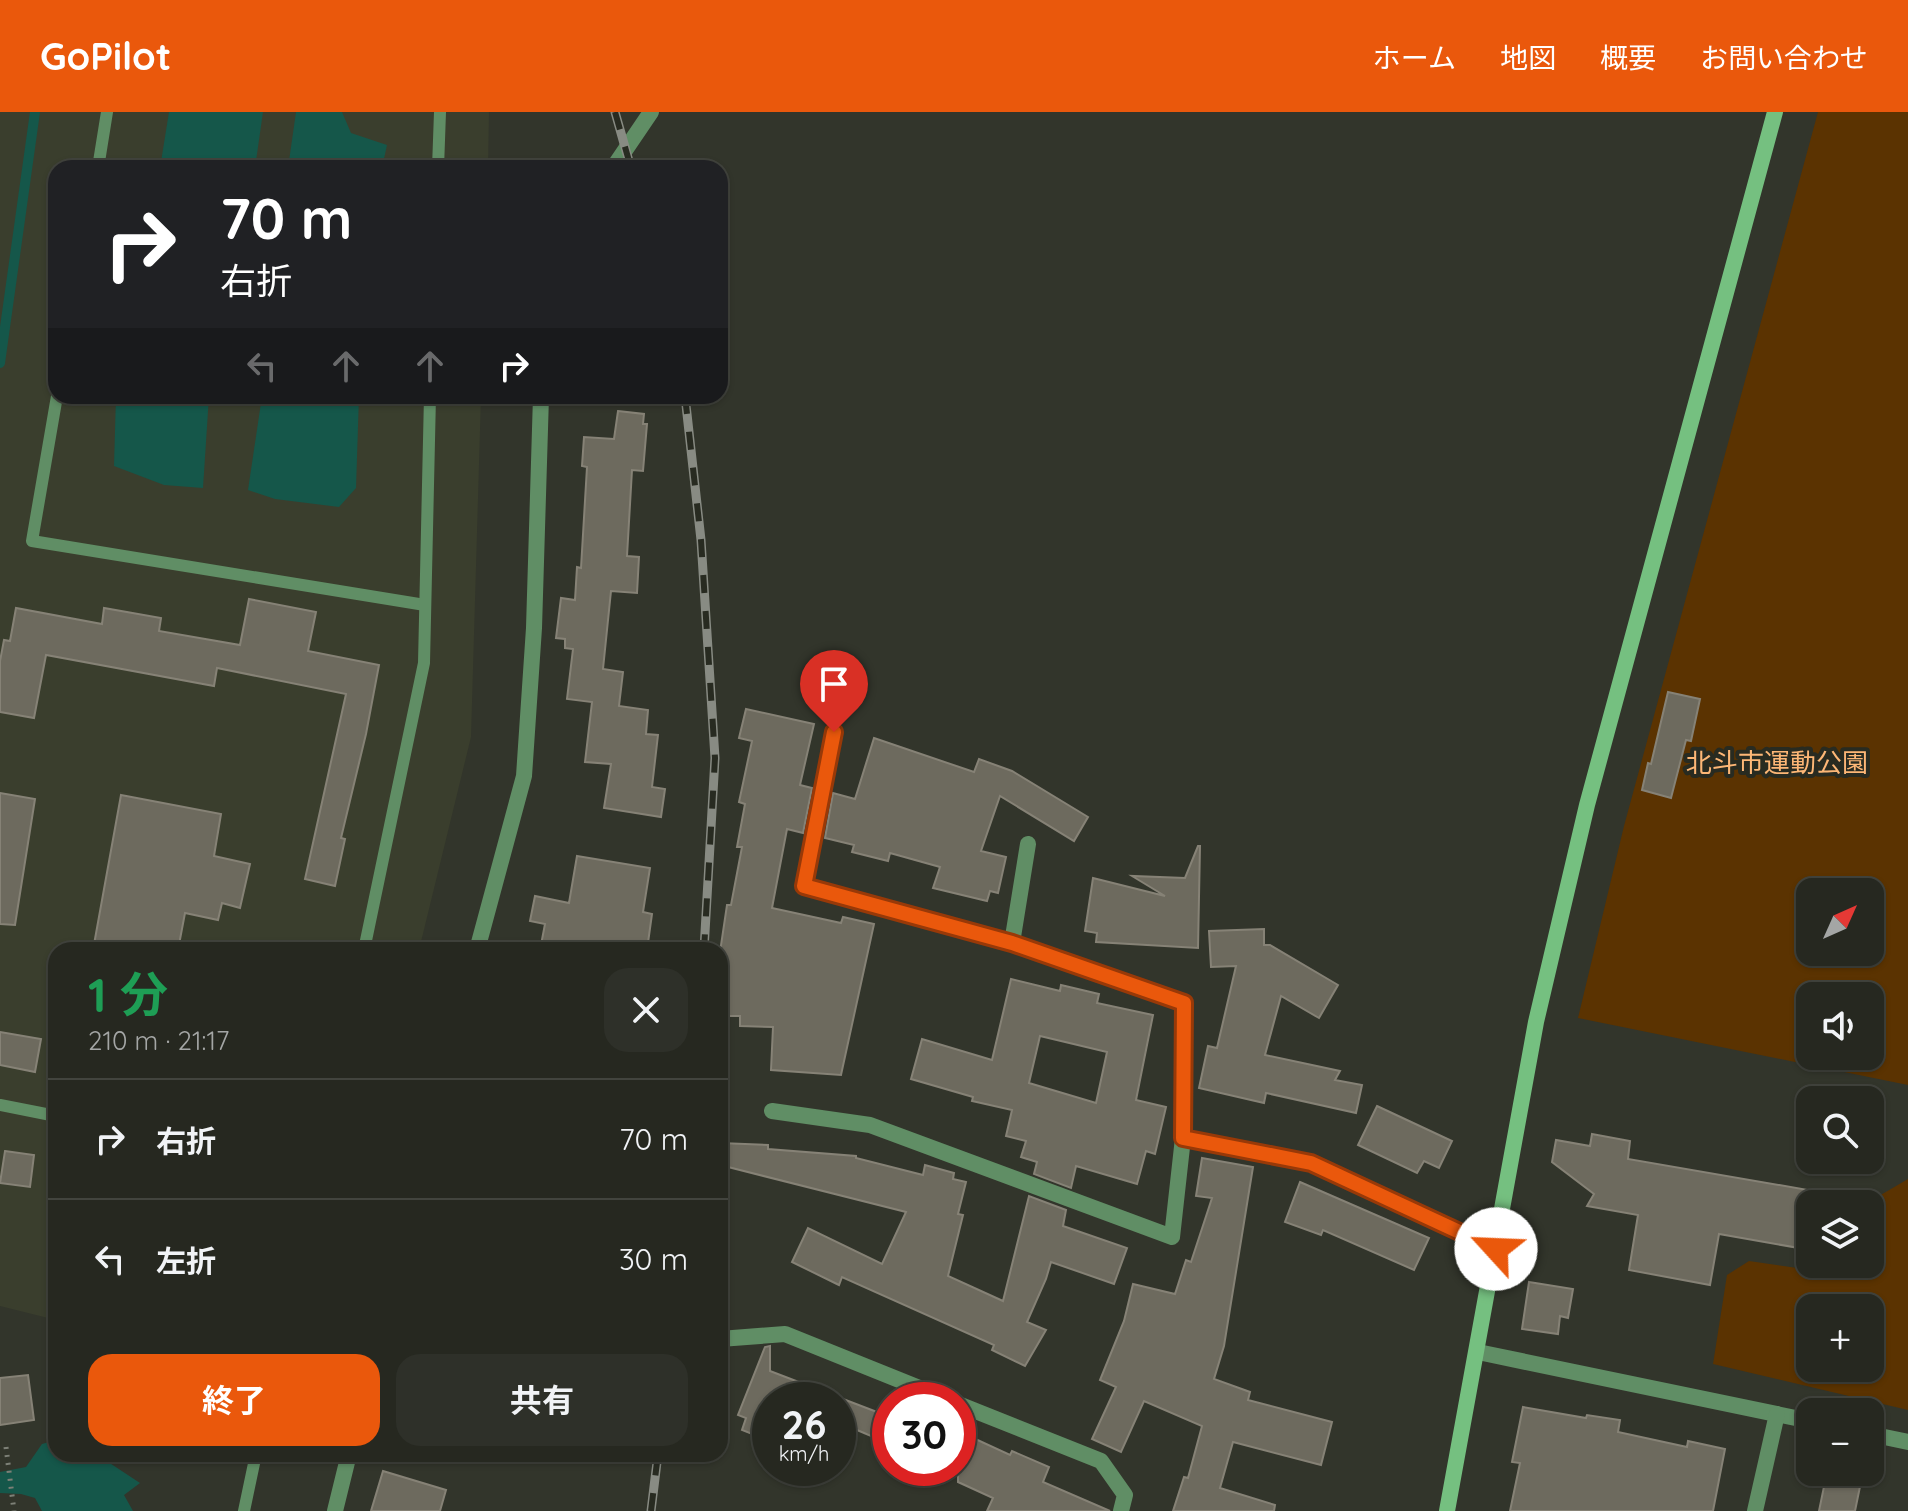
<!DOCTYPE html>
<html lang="ja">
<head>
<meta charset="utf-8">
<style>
  body { margin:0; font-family:Quicksand,"Noto Sans JP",sans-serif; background:#2e3029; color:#f1f3f6; height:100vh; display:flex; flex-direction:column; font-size:30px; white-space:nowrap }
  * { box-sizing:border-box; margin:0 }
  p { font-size:26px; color:#a4a6a5 }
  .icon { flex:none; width:44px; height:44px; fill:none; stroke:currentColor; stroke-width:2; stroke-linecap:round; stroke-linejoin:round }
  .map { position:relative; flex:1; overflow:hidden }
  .drawer { position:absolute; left:48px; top:830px; width:680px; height:520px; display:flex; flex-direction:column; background:#262820; border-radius:24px; box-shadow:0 2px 6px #0004,0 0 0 2px #42443e }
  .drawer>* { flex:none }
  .banner { position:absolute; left:48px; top:48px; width:680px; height:244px; border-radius:24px; box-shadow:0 2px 6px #0004,0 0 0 2px #42443e; background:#202124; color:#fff; overflow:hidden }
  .needle { width:52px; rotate:45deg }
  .tools { position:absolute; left:1796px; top:766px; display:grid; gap:16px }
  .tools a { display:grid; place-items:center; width:88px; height:88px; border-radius:16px; background:#262820; box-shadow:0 2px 6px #0004,0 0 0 2px #42443e; font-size:40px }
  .speed { position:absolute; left:752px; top:1270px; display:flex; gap:16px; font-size:40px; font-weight:700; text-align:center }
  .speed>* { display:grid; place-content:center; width:104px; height:104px; border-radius:50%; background:#262820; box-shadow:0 2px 6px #0004,0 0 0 2px #42443e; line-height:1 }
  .speed small { font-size:20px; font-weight:400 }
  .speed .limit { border:12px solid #d22; background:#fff; color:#111 }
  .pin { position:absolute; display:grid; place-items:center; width:68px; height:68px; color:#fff; margin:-82px -34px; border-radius:50% 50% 50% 0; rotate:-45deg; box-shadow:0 0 8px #0007 }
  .pin .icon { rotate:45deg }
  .me { position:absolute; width:88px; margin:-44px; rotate:295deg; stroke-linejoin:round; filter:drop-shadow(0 0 6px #0008) }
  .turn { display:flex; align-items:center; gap:28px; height:168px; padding:0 40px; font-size:36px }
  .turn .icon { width:104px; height:104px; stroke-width:2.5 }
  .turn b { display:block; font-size:56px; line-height:68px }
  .lanes { display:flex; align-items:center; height:76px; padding:0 40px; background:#0003; justify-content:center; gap:40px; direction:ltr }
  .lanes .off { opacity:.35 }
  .round { display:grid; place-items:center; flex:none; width:84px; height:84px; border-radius:24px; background:#2e3029 }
  .overview { display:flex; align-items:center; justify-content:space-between; height:136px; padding:0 40px }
  h1 { font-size:48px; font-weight:700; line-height:60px; color:#1e9e55 }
  .primary-button { display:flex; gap:16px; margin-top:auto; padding:16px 40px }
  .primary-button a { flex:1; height:92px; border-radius:24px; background:#ea580c; color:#fff; font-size:32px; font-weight:700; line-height:92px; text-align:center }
  .primary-button a+a { background:#2e3029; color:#f1f3f6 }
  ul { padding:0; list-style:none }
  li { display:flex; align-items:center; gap:24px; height:120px; padding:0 40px; border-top:2px solid #42443e }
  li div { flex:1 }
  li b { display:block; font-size:30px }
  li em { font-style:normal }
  header { display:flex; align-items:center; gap:48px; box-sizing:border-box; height:112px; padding:0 40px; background:#ea580c; color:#fff }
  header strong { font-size:38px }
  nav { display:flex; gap:44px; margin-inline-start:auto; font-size:28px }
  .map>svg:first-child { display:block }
  .built { fill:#3a3e2d }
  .green { fill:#5b3301; fill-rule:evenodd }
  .water { fill:#15574a }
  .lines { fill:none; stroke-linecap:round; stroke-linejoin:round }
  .stream { stroke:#15574a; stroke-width:10 }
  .building { fill:#6d6a5e; stroke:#868276; stroke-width:2; fill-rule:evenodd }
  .path { stroke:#7d8077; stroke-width:5; stroke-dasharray:2 6; stroke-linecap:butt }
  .lane { stroke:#608e65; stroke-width:12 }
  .street { stroke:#608e65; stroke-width:16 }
  .secondary { stroke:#75c080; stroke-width:16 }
  .rail-casing { stroke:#888b83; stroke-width:9 }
  .rail { stroke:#282b21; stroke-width:6; stroke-dasharray:18; stroke-linecap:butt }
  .route-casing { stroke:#983908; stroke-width:20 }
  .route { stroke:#ea580c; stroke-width:14 }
  .labels { text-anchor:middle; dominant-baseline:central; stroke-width:8; stroke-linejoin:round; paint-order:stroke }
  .park-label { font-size:26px; fill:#fdb776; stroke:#282b21 }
</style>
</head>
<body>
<header>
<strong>GoPilot</strong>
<nav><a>ホーム</a><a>地図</a><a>概要</a><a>お問い合わせ</a></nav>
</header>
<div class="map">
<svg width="1908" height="1399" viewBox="0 0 1908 1399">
  <rect width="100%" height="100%" fill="#32352b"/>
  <path class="built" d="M 0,0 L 489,0 L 488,56 L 56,56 L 56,284 L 481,284 L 471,625 L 419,838 L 56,838 L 56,1208 L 0,1194 Z"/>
  <g class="green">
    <path d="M 1818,0 L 1908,0 L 1908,973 L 1578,906 L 1624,714 ZM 1810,780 L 1870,780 L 1870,840 L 1810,840 ZM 1810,884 L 1870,884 L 1870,944 L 1810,944 Z"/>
    <path d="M 1908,1067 L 1908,1298 L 1713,1252 L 1727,1163 L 1749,1149 L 1853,1164 L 1856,1152 L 1870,1152 L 1870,1092 L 1867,1091 ZM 1810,1196 L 1870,1196 L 1870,1256 L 1810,1256 Z"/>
  </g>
  <g class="water">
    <path d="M 169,0 L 263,0 L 255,56 L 160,56 Z"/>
    <path d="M 296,0 L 342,0 L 351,21 L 387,33 L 382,56 L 288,56 Z"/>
    <path d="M 116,284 L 209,284 L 203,376 L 164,373 L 114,354 Z"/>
    <path d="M 262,284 L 359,284 L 356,376 L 339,395 L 275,387 L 248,378 Z"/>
    <path d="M 56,1328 L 56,1342 L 96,1342 L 140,1371 L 124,1383 L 133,1399 L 42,1399 L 35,1386 L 21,1382 L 0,1381 L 0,1360 L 26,1355 L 42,1332 Z"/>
  </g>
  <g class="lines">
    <path class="stream" d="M 0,251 L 35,0"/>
  </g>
  <g class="building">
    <path d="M 618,299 L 644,302 L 643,312 L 647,312 L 643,359 L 632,358 L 627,444 L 639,445 L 637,481 L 611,479 L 603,557 L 623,560 L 619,594 L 648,598 L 646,622 L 658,623 L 652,675 L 665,677 L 661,705 L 604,696 L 611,652 L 585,650 L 592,590 L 567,587 L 573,537 L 565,536 L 565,527 L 556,526 L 561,486 L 575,488 L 577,455 L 581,456 L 587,355 L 582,354 L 584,325 L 614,327 Z"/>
    <path d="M 249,487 L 316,500 L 308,539 L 379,553 L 366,622 L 341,726 L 345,727 L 335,774 L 305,767 L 346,582 L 217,556 L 214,574 L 46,543 L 34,606 L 0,600 L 0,549 L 4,528 L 10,529 L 16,496 L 102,512 L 104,496 L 161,506 L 159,519 L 240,533 Z"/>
    <path d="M 1668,580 L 1700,587 L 1691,629 L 1686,628 L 1671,686 L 1642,678 L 1648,651 L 1651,652 Z"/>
    <path d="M 746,597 L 814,612 L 800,673 L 812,676 L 803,721 L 787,717 L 772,796 L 841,811 L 843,805 L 874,812 L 841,963 L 771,958 L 773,915 L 740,914 L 740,904 L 723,904 L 724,852 L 720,851 L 720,840 L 727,793 L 731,793 L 742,735 L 737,735 L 745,692 L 739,690 L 752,629 L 739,626 Z"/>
    <path d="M 874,626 L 974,660 L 979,647 L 1012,659 L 1088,705 L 1074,729 L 1000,684 L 981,739 L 1006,745 L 998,781 L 990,779 L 987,789 L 933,776 L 940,755 L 890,741 L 888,749 L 852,740 L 854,733 L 825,726 L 833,681 L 855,687 Z"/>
    <path d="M 0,681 L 35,687 L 15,813 L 0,812 Z"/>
    <path d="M 121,683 L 221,702 L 214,744 L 250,752 L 240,796 L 222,791 L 218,808 L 185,801 L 178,838 L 93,838 Z"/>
    <path d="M 1198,734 L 1200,734 L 1198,836 L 1096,830 L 1097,821 L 1085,819 L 1093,766 L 1165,784 L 1132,764 L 1185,766 Z"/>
    <path d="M 577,744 L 650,756 L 643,800 L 652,802 L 647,838 L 540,838 L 545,812 L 530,809 L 535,784 L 569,791 Z"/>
    <path d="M 1264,817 L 1264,833 L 1270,833 L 1338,873 L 1319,906 L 1281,884 L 1265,943 L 1340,959 L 1335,968 L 1362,973 L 1356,1001 L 1266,981 L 1264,991 L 1199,976 L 1208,934 L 1217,936 L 1236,854 L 1211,855 L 1209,819 Z"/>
    <path d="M 1011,867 L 1060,879 L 1061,873 L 1099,882 L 1097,891 L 1153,903 L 1136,988 L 1166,995 L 1155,1042 L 1146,1039 L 1137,1072 L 1076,1054 L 1071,1076 L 1034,1062 L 1037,1050 L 1021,1045 L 1026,1029 L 1006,1024 L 1012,998 L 972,989 L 973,985 L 911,967 L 922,927 L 992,948 ZM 1040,924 L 1107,940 L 1096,991 L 1029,971 Z"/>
    <path d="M 0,920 L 41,927 L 35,960 L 0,953 Z"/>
    <path d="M 1377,994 L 1452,1029 L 1439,1056 L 1424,1049 L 1417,1061 L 1358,1033 Z"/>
    <path d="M 1592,1022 L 1630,1029 L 1628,1047 L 1808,1078 L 1810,1138 L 1719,1122 L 1710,1173 L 1629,1158 L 1638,1103 L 1587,1094 L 1594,1082 L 1552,1050 L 1556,1028 L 1590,1034 Z"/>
    <path d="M 720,1031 L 768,1033 L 768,1037 L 856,1044 L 856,1046 L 923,1063 L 925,1053 L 954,1061 L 953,1067 L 966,1070 L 958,1102 L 963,1103 L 948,1164 L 1003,1189 L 1029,1084 L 1066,1098 L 1063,1114 L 1127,1136 L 1114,1172 L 1051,1150 L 1046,1167 L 1027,1210 L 1046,1218 L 1025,1254 L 992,1238 L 994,1233 L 842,1165 L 839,1173 L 792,1150 L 808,1116 L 882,1152 L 906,1100 L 720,1053 Z"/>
    <path d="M 5,1039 L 34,1043 L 30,1075 L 0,1071 Z"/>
    <path d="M 1202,1046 L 1253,1055 L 1224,1234 L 1214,1267 L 1250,1280 L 1248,1288 L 1332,1310 L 1321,1353 L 1233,1330 L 1220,1376 L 1275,1393 L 1274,1399 L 1173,1399 L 1184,1365 L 1188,1366 L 1202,1314 L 1144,1289 L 1121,1340 L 1092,1327 L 1116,1275 L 1100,1268 L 1124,1209 L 1133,1172 L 1175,1182 L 1186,1148 L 1191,1150 L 1212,1086 L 1196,1084 Z"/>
    <path d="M 1300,1070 L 1429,1126 L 1414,1158 L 1323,1118 L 1321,1123 L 1285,1110 Z"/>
    <path d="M 1529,1170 L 1573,1177 L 1568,1206 L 1560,1204 L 1558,1222 L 1522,1217 Z"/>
    <path d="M 770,1234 L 770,1259 L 890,1305 L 890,1332 L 838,1310 L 838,1288 L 770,1288 L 770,1329 L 742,1318 L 746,1306 L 738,1303 L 765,1235 Z"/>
    <path d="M 28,1263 L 34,1308 L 0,1313 L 0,1266 Z"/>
    <path d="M 1523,1295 L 1586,1306 L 1587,1303 L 1620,1308 L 1618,1320 L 1687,1335 L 1688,1329 L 1725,1337 L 1713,1399 L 1510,1399 L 1520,1351 L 1512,1350 Z"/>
    <path d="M 958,1319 L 1010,1343 L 1012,1339 L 1049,1355 L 1043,1370 L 1110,1399 L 987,1399 L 993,1386 L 958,1370 Z"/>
    <path d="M 383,1359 L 446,1378 L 440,1399 L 371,1399 Z"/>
    <path d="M 1827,1360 L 1863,1360 L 1855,1399 L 1819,1399 Z"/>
  </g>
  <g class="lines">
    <path class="path" d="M 6,1335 L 14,1399"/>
    <g class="lane">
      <path d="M 98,56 L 107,0"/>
      <path d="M 438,56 L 440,0"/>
      <path d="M 57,284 L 32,429 L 425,493"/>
      <path d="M 364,838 L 424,551 L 430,284"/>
      <path d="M 0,993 L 56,1004"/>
      <path d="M 244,1399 L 256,1342"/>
    </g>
    <g class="street">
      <path d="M 613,56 L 651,0"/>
      <path d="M 1012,831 L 1028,732"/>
      <path d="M 477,838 L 524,664 L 534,516 L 541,284"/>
      <path d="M 772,999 L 870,1013 L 1172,1125 L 1183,1026 L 1184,891 L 1012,831 L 804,774 L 834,620"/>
      <path d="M 1183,1026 L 1311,1051 L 1496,1137"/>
      <path d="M 720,1227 L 785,1222 L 949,1288"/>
      <path d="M 1478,1240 L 1810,1309"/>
      <path d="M 958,1292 L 1101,1349 L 1125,1383 L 1121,1399"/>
      <path d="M 1870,1322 L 1908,1330"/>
      <path d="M 335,1399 L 349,1342"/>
      <path d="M 1755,1399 L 1777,1302"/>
    </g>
    <path class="secondary" d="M 1447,1399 L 1536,910 L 1587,693 L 1775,0"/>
    <defs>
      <g id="rail">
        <path d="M 615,0 L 631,56"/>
        <path d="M 685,284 L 701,428 L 715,646 L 704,838"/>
        <path d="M 651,1399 L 658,1342"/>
      </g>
    </defs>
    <use href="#rail" class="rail-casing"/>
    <use href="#rail" class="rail"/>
  </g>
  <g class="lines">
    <defs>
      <path id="route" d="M 834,620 L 804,774 L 1012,831 L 1184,891 L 1183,1026 L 1311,1051 L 1496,1137"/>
    </defs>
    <use href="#route" class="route-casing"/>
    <use href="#route" class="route"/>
  </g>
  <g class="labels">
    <g class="park-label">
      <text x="1777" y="650">北斗市運動公園</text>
    </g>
  </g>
</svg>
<div class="tools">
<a><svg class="needle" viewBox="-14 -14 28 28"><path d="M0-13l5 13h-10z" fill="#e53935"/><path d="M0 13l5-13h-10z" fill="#a4a6a5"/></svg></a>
<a><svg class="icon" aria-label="sound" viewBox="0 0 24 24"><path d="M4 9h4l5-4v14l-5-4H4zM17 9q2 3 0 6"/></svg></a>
<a><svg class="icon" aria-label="search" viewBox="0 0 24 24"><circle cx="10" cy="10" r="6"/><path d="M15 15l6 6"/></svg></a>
<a><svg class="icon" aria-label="layers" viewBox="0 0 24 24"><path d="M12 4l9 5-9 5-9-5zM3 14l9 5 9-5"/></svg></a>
<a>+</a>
<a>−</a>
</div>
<div class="speed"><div>26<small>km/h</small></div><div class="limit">30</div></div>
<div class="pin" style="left:834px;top:620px;background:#d93025"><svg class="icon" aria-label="arrive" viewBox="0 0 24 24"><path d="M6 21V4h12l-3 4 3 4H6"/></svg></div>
<svg class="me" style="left:1496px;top:1137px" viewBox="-20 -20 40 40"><circle r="19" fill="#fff"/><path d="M0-13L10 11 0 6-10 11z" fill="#ea580c"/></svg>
<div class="banner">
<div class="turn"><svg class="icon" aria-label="right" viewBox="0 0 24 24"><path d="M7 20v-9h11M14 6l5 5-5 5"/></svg><div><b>70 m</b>右折</div></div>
<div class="lanes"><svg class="icon off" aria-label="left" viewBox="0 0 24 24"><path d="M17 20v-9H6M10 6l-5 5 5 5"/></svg><svg class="icon off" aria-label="ahead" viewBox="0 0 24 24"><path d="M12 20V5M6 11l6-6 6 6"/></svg><svg class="icon off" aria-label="ahead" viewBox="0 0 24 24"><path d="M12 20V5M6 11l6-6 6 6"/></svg><svg class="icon" aria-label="right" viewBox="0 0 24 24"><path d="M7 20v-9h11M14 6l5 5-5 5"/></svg></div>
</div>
<section class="drawer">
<div class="overview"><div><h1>1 分</h1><p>210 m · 21:17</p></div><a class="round"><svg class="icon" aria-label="close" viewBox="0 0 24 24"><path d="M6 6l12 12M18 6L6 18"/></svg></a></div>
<ul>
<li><svg class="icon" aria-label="right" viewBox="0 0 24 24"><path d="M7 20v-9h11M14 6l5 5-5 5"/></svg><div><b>右折</b></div><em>70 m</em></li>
<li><svg class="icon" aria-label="left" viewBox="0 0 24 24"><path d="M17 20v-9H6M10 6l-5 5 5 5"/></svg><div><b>左折</b></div><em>30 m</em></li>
</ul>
<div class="primary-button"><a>終了</a><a>共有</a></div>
</section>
</div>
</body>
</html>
